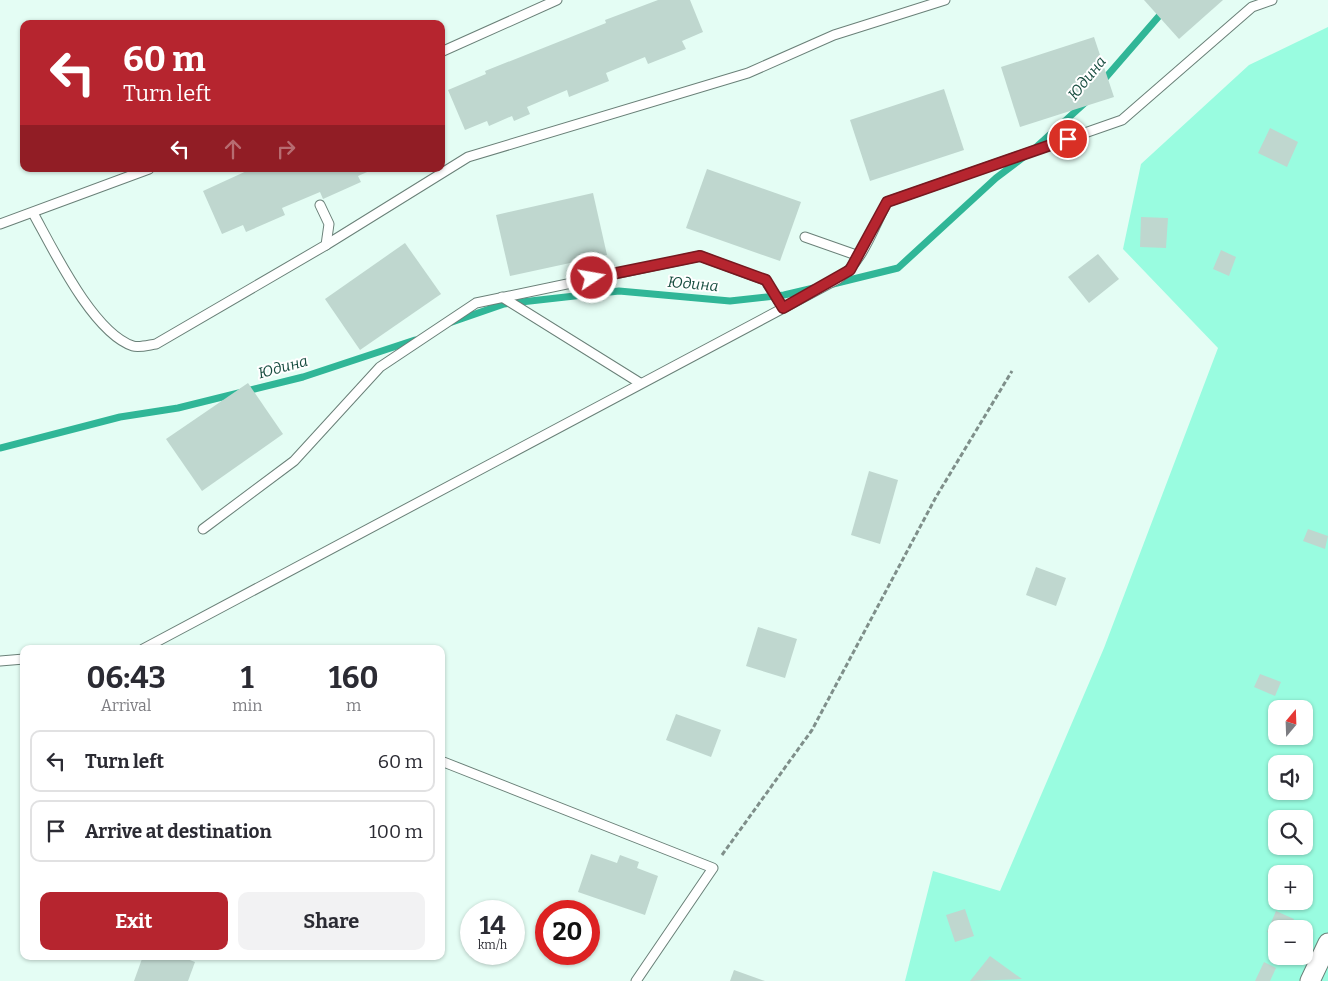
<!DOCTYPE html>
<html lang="en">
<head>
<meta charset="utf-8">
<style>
  body { margin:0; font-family:Bitter,serif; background:#f2f2f3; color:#2b2b33; height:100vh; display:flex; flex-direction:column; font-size:19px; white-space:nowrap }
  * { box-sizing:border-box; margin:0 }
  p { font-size:16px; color:#7c7c81 }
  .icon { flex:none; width:28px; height:28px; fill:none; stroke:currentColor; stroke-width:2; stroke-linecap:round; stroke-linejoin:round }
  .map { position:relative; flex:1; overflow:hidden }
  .sheet { position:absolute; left:20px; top:645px; width:425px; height:315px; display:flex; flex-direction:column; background:#fff; border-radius:10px; box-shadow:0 1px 4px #0004 }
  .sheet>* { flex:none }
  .hud { position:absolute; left:20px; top:20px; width:425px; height:152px; border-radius:10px; box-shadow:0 1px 4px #0004; background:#b6252f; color:#fff; overflow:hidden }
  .needle { width:32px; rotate:19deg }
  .controls { position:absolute; left:1268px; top:700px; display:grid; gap:10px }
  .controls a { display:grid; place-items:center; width:45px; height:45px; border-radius:10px; background:#fff; box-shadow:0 1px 4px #0004; font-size:25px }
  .speed { position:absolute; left:460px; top:900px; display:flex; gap:10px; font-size:25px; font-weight:700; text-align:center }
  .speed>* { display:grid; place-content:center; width:65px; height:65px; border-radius:50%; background:#fff; box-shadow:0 1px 4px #0004; line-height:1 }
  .speed small { font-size:12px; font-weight:400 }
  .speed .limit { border:8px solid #d22; background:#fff; color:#111 }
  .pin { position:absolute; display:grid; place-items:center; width:42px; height:42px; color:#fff; margin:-21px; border:2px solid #fff; border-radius:50%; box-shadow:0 1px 5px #0007 }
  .me { position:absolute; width:55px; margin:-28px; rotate:78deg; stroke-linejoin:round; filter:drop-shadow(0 0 4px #0008) }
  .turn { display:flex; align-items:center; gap:18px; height:105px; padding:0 20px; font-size:22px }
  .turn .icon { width:65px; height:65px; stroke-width:2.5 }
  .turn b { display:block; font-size:35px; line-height:42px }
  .lanes { display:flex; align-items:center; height:48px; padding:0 20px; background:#0003; justify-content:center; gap:25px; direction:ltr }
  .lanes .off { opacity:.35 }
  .eta { display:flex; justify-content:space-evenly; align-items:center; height:85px; text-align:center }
  .eta b { font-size:30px; font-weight:700; line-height:35px }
  .cta { display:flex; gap:10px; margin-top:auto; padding:10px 20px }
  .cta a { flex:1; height:58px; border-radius:10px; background:#b6252f; color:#fff; font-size:20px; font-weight:700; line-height:58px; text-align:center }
  .cta a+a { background:#f2f2f3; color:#2b2b33 }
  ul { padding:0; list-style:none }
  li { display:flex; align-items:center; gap:15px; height:62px; margin:0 10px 8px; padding:0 10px; border:2px solid #e1e1e2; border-radius:10px }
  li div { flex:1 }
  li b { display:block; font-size:19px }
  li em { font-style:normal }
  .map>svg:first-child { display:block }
  .green { fill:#99fce0; fill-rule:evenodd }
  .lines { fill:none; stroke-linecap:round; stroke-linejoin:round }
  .stream { stroke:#30b697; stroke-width:7 }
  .building { fill:#bfd7cf }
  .service-casing { stroke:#6a8078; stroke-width:11 }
  .minor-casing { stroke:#6a8078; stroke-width:21 }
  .path { stroke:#7f8f8a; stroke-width:3; stroke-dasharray:5 2.5; stroke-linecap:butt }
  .service { stroke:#fff; stroke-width:9 }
  .minor { stroke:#fff; stroke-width:19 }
  .route-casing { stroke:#76181f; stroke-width:12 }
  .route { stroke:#b6252f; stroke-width:9 }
  .labels { text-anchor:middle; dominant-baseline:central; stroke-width:4; stroke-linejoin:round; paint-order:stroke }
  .water-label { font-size:15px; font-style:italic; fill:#174c3f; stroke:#fff }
</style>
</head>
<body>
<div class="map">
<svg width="1328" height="981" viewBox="0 0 1328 981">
  <rect width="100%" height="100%" fill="#e4fdf4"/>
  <path class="green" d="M 1328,27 L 1328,981 L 905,981 L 933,871 L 1000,891 L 1104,648 L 1218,348 L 1123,249 L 1141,164 L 1249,65 ZM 1276,709 L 1304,709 L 1304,736 L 1276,736 ZM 1276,764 L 1304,764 L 1304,791 L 1276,791 ZM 1276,819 L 1304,819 L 1304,846 L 1276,846 ZM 1276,874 L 1304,874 L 1304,901 L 1276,901 ZM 1276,929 L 1304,929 L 1304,956 L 1276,956 Z"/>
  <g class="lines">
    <g class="stream">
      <path d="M 1101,83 L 1173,0"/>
      <path d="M 1034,149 L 1087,101"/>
      <path d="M 833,284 L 898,268 L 996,178 L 1025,156"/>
      <path d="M 452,322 L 504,304 L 619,291 L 730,301 L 784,295 L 818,287"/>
      <path d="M 0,448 L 120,417 L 178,408 L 303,377 L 415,340"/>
    </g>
  </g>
  <g class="building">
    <path d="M 658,0 L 690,0 L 703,32 L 682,41 L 686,49 L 648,64 L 645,57 L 606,73 L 609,81 L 569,97 L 567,90 L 527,107 L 530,114 L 514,121 L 512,116 L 489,126 L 487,121 L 465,130 L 448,90 L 486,74 L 485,71 L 606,23 L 605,20 Z"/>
    <path d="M 1144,0 L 1223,0 L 1179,39 Z"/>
    <path d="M 1094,37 L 1114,97 L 1020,127 L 1001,67 Z"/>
    <path d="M 944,89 L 964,150 L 870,181 L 850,120 Z"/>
    <path d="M 1270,128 L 1298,142 L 1287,167 L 1258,153 Z"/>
    <path d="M 251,169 L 374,169 L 358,176 L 361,182 L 323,199 L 320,192 L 282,208 L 285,215 L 246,232 L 243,225 L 222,234 L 203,191 Z"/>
    <path d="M 707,169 L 801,202 L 780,261 L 686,228 Z"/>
    <path d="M 593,193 L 607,255 L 510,276 L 496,215 Z"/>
    <path d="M 1141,217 L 1168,218 L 1166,248 L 1140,247 Z"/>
    <path d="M 405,243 L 441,294 L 360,350 L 325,299 Z"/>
    <path d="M 1221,250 L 1236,257 L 1229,276 L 1213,269 Z"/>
    <path d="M 1098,254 L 1119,279 L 1089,303 L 1068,277 Z"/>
    <path d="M 248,383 L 283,434 L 202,491 L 166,439 Z"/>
    <path d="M 869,471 L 898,480 L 880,544 L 851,535 Z"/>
    <path d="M 1308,529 L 1328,536 L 1325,549 L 1303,541 Z"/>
    <path d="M 1036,567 L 1066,578 L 1056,606 L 1026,595 Z"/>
    <path d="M 758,627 L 797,639 L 785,678 L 746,666 Z"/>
    <path d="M 1260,674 L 1281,682 L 1275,696 L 1254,687 Z"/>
    <path d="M 676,714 L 721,730 L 711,757 L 666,740 Z"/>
    <path d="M 1286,757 L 1303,764 L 1283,764 Z"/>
    <path d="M 591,854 L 617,863 L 620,855 L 639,862 L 637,868 L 658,876 L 645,915 L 578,892 Z"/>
    <path d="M 965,909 L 974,936 L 955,942 L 946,915 Z"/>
    <path d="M 1276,911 L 1294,919 L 1290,929 L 1276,929 L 1276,936 L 1267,932 Z"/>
    <path d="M 143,956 L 179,956 L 195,962 L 188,981 L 134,981 Z"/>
    <path d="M 990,956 L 1022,979 L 970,981 Z"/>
    <path d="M 1264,962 L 1276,968 L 1270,981 L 1255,981 Z"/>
    <path d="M 734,970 L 765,981 L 730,981 Z"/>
  </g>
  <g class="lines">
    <defs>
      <g id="service">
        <path d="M 441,52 L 557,0"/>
        <path d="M 33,213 C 53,249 93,333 133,346 C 139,348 149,345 156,344 L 326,245 L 329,224 L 320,205"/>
        <path d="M 0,224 L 149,169"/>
        <path d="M 805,237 L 859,256"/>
        <path d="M 326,245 L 468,157 L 748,73 L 834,35 L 945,0"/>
        <path d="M 502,297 L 640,383"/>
        <path d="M 203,529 L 294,461 L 380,367 L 476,303 L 700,256 L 765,280 L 783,308"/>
        <path d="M 143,649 L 838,279 C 863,262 873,228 887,202 L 1122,120 L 1252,7 L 1272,0"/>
        <path d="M 0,661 L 24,659"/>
        <path d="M 441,761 L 713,868 L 636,981"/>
      </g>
      <path id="minor" d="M 1310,981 L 1328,943"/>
    </defs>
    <use href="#service" class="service-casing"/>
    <use href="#minor" class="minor-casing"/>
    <path class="path" d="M 722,855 L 812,730 L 936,497 L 1012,371"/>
    <use href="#service" class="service"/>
    <use href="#minor" class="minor"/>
  </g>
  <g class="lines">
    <defs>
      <path id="route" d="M 592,278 L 700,256 L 766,280 L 783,308 L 850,270 L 887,202 L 1068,139"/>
    </defs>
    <use href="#route" class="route-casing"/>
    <use href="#route" class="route"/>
  </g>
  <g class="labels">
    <g class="water-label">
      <text transform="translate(1087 78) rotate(-51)">Юдина</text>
      <text transform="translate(693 284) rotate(5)">Юдина</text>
      <text transform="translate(283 367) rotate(-15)">Юдина</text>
    </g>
  </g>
</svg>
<div class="controls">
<a><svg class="needle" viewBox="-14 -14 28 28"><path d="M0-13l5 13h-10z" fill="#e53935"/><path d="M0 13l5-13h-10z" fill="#7c7c81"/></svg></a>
<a><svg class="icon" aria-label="sound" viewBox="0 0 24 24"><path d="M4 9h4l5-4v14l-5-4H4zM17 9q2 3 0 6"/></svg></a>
<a><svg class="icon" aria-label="search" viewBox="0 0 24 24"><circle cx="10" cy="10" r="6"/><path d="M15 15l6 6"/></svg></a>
<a>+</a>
<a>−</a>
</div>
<div class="speed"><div>14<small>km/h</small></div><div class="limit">20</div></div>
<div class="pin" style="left:1068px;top:139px;background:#d93025"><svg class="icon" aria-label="arrive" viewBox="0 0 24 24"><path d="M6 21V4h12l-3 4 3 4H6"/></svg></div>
<svg class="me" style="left:592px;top:278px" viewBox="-20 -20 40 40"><circle r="17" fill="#b6252f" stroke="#fff" stroke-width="3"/><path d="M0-11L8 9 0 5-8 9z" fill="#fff"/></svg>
<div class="hud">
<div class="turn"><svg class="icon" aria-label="left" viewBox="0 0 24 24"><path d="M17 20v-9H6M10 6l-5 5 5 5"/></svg><div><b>60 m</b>Turn left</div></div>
<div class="lanes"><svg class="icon" aria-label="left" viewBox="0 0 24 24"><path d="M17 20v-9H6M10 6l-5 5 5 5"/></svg><svg class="icon off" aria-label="ahead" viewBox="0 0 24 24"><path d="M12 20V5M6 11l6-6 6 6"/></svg><svg class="icon off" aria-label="right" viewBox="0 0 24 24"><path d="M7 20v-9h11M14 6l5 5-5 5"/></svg></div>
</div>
<section class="sheet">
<div class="eta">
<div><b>06:43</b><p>Arrival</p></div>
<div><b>1</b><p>min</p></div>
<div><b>160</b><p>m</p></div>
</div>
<ul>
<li><svg class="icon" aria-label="left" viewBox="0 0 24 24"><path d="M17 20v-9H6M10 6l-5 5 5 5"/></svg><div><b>Turn left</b></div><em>60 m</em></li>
<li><svg class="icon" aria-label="arrive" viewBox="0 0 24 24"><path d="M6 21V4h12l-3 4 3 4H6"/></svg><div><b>Arrive at destination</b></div><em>100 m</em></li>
</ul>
<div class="cta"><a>Exit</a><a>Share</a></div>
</section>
</div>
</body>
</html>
